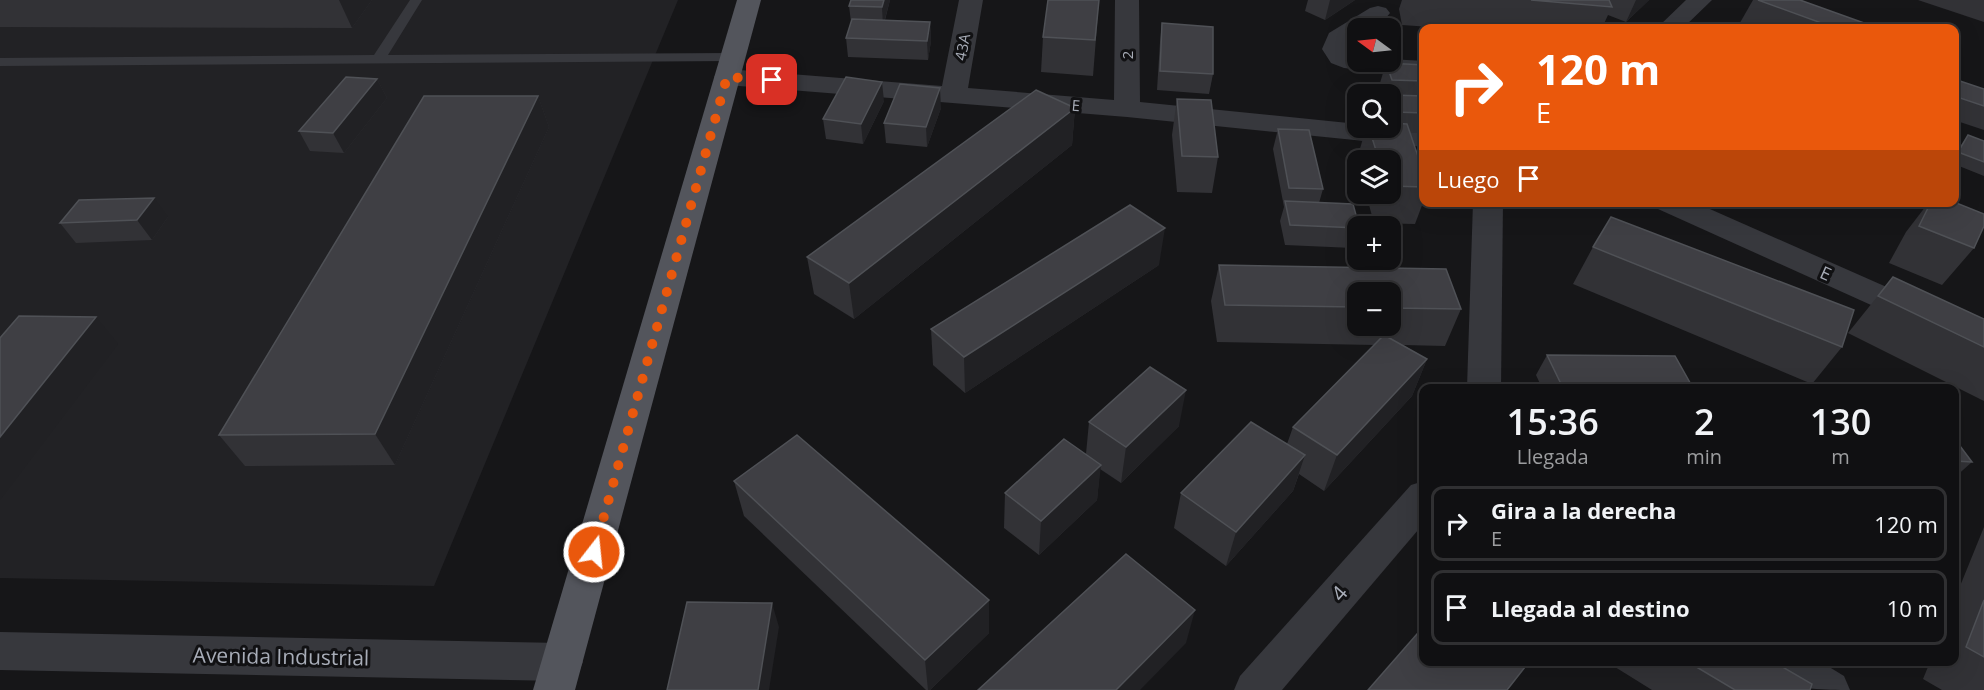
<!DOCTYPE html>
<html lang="es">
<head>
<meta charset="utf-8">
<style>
  body { margin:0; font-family:"Open Sans",sans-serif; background:#1e1e20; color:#f1f3f6; height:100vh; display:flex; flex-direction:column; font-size:22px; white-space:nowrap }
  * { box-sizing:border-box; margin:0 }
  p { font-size:20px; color:#9c9d9f }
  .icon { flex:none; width:33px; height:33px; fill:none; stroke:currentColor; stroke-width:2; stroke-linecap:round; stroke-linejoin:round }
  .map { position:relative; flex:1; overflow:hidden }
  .panel { position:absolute; left:1419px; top:384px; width:540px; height:282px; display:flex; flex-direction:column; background:#101012; border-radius:12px; box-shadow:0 6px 24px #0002,0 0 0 2px #303032 }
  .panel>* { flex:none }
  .hud { position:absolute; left:1419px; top:24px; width:540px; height:183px; border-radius:12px; box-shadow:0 6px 24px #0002,0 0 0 2px #303032; background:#ea580c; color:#fff; overflow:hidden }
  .needle { width:39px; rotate:285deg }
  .controls { position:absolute; left:1347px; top:18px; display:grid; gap:12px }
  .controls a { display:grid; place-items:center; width:54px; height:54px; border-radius:12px; background:#101012; box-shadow:0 6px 24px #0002,0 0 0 2px #303032; font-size:30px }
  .pin { position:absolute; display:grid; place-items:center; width:51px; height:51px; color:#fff; margin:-26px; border-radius:12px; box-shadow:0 3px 9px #0006 }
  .me { position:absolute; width:66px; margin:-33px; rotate:16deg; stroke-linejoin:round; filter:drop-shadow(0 0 4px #0008) }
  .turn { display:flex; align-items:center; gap:21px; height:126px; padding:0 18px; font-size:27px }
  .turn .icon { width:78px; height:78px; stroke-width:2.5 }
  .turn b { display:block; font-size:42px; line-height:51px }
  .then { display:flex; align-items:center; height:57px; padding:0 18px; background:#0003; gap:12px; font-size:22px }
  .eta { display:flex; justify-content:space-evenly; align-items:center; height:102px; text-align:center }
  .eta b { font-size:36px; font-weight:600; line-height:42px }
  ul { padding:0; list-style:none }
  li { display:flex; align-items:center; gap:18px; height:75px; margin:0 12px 9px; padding:0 6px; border:3px solid #303032; border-radius:12px }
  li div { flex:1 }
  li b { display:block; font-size:22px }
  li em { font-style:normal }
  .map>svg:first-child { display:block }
  .built { fill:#222225 }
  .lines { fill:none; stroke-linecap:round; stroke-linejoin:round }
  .lane { fill:#37383d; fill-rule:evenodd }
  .street { fill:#37383d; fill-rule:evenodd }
  .primary { fill:#53555c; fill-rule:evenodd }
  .wall { fill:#323236; fill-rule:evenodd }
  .shaded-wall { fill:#212124 }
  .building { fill:#3f3f44; stroke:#4f5156; stroke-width:1.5 }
  .route { stroke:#ea580c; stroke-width:10; stroke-dasharray:0 18 }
  .labels { text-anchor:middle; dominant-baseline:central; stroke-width:6; stroke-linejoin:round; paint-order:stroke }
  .far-street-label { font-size:15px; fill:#a8adb8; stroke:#111113 }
  .street-label { font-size:18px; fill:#a8adb8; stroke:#111113 }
  .near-street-label { font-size:21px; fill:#a8adb8; stroke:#111113 }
</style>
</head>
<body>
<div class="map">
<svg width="1984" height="690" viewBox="0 0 1984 690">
  <rect width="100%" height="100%" fill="#161618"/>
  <path class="built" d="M 0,0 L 678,0 L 434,586 L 0,578 Z"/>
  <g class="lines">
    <path class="lane" d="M 410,0 L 422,0 L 388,55 L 732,53 L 739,57 L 732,61 L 0,66 L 0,58 L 374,55 Z"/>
    <g class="street">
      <path d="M 959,0 L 983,0 L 968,88 L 1114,100 L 1115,0 L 1139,0 L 1140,102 L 1358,124 L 1358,128 L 1424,131 L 1424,147 L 1127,117 L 727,85 L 718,82 L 714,77 L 718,72 L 727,69 L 942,86 Z"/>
      <path d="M 1686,0 L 1712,0 L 1683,28 L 1657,28 Z"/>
      <path d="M 1378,6 L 1386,8 L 1390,13 C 1382,24 1370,28 1358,28 L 1358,36 L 1349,42 L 1346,49 L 1349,53 L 1358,56 L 1358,62 L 1390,62 L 1390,59 L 1424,61 L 1424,77 L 1344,68 L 1331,63 L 1322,49 L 1329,33 L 1370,8 Z"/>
      <path d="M 1473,202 L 1503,202 L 1501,388 L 1467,388 Z"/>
      <path d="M 1654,202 L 1694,202 L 1984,330 L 1984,356 L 1658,209 Z"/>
      <path d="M 1424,481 L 1424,523 L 1282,690 L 1234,690 L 1240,676 L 1411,485 Z"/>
      <path d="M 0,632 L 562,643 L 577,648 L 583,662 L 577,676 L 562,681 L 0,670 Z"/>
      <path d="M 1763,662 L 1821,662 L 1844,676 L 1850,690 C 1816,690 1780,690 1763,662 Z"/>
    </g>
    <path class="primary" d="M 737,0 L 761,0 L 575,690 L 533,690 Z"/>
  </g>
  <g class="wall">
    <path d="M 0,0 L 372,0 L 352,28 L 0,27 Z"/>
    <path d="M 851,0 L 890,0 L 885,20 L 930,22 L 931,41 L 928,60 L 848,57 L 846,38 L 851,22 L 849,6 Z"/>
    <path d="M 1099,0 L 1093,76 L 1041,72 L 1043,37 Z"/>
    <path d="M 1308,0 L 1355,0 L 1325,20 L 1305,11 Z"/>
    <path d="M 1402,0 L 1649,0 L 1626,22 L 1608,15 L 1602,28 L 1445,28 L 1402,25 L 1399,9 Z"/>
    <path d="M 1753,0 L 1800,0 L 1878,28 L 1737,28 Z"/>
    <path d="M 1918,0 L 1984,0 L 1984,22 Z"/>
    <path d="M 1162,23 L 1213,74 L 1209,94 L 1157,90 L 1160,42 Z"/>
    <path d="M 1386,63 L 1424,65 L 1424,133 L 1410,133 L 1424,174 L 1424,200 L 1415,224 L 1374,223 L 1366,194 L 1390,194 L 1390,160 L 1358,160 L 1358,162 L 1357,159 L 1366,128 L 1390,128 L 1390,94 L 1384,94 L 1380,83 Z"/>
    <path d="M 377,79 L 387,98 L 344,153 L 310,151 L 299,131 Z"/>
    <path d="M 1954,79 L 1984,89 L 1984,130 L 1954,120 Z"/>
    <path d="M 538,96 L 549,127 L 395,465 L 245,466 L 219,435 Z"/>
    <path d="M 1177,99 L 1218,157 L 1212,193 L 1177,192 L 1172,135 Z"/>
    <path d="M 884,101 L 863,144 L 826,139 L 823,119 Z"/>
    <path d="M 941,108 L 927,147 L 886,143 L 884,123 Z"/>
    <path d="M 1075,108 L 1072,145 L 854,319 L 814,294 L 807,257 Z"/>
    <path d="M 1278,129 L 1323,189 L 1319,203 L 1358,226 L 1358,233 L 1353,248 L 1285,245 L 1280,221 L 1284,207 L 1273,149 Z"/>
    <path d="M 1968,135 L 1984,141 L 1984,176 L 1954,164 L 1954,155 Z"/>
    <path d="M 1929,202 L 1954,202 L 1974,248 L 1942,285 L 1889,263 L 1906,232 Z"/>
    <path d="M 168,217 L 152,240 L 76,243 L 60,223 Z"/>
    <path d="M 1593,247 L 1842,347 L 1812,384 L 1573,284 Z"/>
    <path d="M 1159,265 L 965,393 L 933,365 L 931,329 Z"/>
    <path d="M 1219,265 L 1446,269 L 1461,309 L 1445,346 L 1403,345 L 1427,359 L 1412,396 L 1324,491 L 1299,474 L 1293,491 L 1226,566 L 1174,528 L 1181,493 L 1251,422 L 1287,444 L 1293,427 L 1374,345 L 1217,342 L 1211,301 ZM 1358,292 L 1390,292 L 1390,326 L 1358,326 Z"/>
    <path d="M 1893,277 L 1984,319 L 1984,401 L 1848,333 Z"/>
    <path d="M 1547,355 L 1693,388 L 1542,388 L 1536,375 Z"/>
    <path d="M 1089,422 L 1179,426 L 1121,483 L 1100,469 L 1097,500 L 1039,555 L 1004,528 L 1005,493 L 1086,454 Z"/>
    <path d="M 1954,438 L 1972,462 L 1954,478 Z"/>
    <path d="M 734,481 L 989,600 L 989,633 L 930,690 L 926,690 L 744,516 Z"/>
    <path d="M 1984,527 L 1984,690 L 1942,690 L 1923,679 L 1930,662 L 1954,662 L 1954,601 Z"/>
    <path d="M 1607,662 L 1774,662 L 1810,690 L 1652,690 Z"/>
  </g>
  <g class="shaded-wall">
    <path d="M 339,0 L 372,0 L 352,28 Z"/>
    <path d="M 884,0 L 890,0 L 883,26 L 882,7 Z"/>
    <path d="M 1330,0 L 1355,0 L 1325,20 Z"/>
    <path d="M 1636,0 L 1649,0 L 1626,22 Z"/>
    <path d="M 930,22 L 931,41 L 928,60 L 927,41 Z"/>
    <path d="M 377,79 L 387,98 L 344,153 L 333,133 Z"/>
    <path d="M 882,82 L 884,101 L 863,144 L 861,124 Z"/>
    <path d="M 940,88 L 941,108 L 927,147 L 926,127 Z"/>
    <path d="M 538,96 L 549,127 L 395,465 L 375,434 Z"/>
    <path d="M 1075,108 L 1072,145 L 854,319 L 849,283 Z"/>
    <path d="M 154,198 L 168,217 L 152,240 L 137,220 Z"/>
    <path d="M 1165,228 L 1159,265 L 965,393 L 964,357 Z"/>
    <path d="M 96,317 L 118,344 L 0,500 L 0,437 Z"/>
    <path d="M 1427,359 L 1412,396 L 1324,491 L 1337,455 Z"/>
    <path d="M 1186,390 L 1179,426 L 1121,483 L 1126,447 Z"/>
    <path d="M 1305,455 L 1293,491 L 1226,566 L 1236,532 Z"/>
    <path d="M 1101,465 L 1097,500 L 1039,555 L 1041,521 Z"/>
    <path d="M 989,600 L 989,633 L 930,690 L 928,690 L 925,660 Z"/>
    <path d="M 772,603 L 779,627 L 769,690 L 758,690 Z"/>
    <path d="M 1195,610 L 1186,643 L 1140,690 L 1116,690 Z"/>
  </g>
  <g class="building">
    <path d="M 851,0 L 884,0 L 882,7 L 849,6 Z"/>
    <path d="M 1048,0 L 1099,0 L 1095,40 L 1043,37 Z"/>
    <path d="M 1531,0 L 1609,0 L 1612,7 Z"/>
    <path d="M 1758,0 L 1800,0 L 1878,28 L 1835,28 Z"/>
    <path d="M 852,19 L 930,22 L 927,41 L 846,38 Z"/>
    <path d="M 1162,23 L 1213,27 L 1213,74 L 1160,71 Z"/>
    <path d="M 1386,63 L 1424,65 L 1424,81 L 1392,80 Z"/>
    <path d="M 346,77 L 377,79 L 333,133 L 299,131 Z"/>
    <path d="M 846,77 L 882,82 L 861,124 L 823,119 Z"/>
    <path d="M 1954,79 L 1984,89 L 1984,106 L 1954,96 Z"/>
    <path d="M 900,84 L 940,88 L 926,127 L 884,123 Z"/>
    <path d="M 1036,90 L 1075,108 L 849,283 L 807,257 Z"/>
    <path d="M 1390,95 L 1424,96 L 1424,113 L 1395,112 Z"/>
    <path d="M 424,96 L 538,96 L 375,434 L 219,435 Z"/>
    <path d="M 1177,99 L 1211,100 L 1218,157 L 1182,156 Z"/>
    <path d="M 1390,123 L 1407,124 L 1424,174 L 1424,187 L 1390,186 L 1390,160 L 1379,160 L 1369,128 L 1390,128 Z"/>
    <path d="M 1278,129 L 1309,130 L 1323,189 L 1289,188 Z"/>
    <path d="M 1968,135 L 1984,141 L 1984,162 L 1958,152 Z"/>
    <path d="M 154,198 L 137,220 L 60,223 L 79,200 Z"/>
    <path d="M 1285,201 L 1353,204 L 1359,226 L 1358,226 L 1358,228 L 1290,225 Z"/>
    <path d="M 1931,202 L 1954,202 L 1984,214 L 1984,226 L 1974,248 L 1919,226 Z"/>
    <path d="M 1130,205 L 1165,228 L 964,357 L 931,329 Z"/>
    <path d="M 1611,217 L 1854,310 L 1842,347 L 1593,247 Z"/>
    <path d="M 1219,265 L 1446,269 L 1461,309 L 1390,308 L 1390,292 L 1358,292 L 1358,307 L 1225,305 Z"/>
    <path d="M 1893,277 L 1984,319 L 1984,347 L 1878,296 Z"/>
    <path d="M 19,316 L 96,317 L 0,437 L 0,338 Z"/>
    <path d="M 1384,335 L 1427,359 L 1337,455 L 1293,427 Z"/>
    <path d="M 1547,355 L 1675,356 L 1693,388 L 1563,388 Z"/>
    <path d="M 1150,367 L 1186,390 L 1126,447 L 1089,422 Z"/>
    <path d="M 1251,422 L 1305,455 L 1236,532 L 1181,493 Z"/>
    <path d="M 797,435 L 989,600 L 925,660 L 734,481 Z"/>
    <path d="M 1954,438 L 1972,462 L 1954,461 Z"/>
    <path d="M 1064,439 L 1101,465 L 1041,521 L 1005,493 Z"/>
    <path d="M 1126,554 L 1195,610 L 1116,690 L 978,690 Z"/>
    <path d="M 1984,600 L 1984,657 L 1966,647 Z"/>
    <path d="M 687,602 L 772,603 L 758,690 L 667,690 Z"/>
    <path d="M 1424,626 L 1424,662 L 1529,662 L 1507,690 L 1368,690 Z"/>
    <path d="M 1688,662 L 1774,662 L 1812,684 L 1810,690 L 1735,690 Z"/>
  </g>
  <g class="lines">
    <path class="route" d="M 594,552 L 727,77 L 772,80"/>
  </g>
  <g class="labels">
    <g class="far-street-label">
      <text transform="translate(962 47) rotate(-79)">43A</text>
      <text transform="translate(1127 55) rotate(-90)">2</text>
      <text transform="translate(1076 105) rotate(5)">E</text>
    </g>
    <g class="street-label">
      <text transform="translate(1826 273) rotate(24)">E</text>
    </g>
    <g class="near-street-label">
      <text transform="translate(1339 593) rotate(-49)">4</text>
      <text transform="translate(281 656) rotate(1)">Avenida Industrial</text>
    </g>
  </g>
</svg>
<div class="controls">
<a><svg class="needle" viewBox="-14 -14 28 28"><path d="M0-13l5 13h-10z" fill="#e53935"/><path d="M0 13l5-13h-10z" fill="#9c9d9f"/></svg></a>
<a><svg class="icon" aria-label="search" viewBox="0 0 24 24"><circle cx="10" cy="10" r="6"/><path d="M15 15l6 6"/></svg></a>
<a><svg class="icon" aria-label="layers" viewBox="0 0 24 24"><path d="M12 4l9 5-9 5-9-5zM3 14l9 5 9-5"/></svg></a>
<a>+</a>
<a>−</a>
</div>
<div class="pin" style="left:772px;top:80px;background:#d93025"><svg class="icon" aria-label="arrive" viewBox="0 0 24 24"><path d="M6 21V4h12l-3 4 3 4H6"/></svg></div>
<svg class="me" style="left:594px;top:552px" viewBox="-20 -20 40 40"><circle r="17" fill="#ea580c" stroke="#fff" stroke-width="3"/><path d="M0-11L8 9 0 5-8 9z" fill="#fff"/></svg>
<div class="hud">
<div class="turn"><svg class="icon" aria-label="right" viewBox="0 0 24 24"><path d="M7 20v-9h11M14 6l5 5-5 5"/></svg><div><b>120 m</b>E</div></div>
<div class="then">Luego<svg class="icon" aria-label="arrive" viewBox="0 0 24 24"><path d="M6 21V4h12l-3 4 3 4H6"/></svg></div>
</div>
<section class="panel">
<div class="eta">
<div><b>15:36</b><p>Llegada</p></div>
<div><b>2</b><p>min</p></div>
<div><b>130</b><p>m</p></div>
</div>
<ul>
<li><svg class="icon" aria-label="right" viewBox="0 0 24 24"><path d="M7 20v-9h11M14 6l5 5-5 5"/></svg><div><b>Gira a la derecha</b><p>E</p></div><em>120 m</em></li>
<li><svg class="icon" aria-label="arrive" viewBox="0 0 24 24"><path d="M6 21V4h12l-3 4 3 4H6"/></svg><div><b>Llegada al destino</b></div><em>10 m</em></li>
</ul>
</section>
</div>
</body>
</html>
